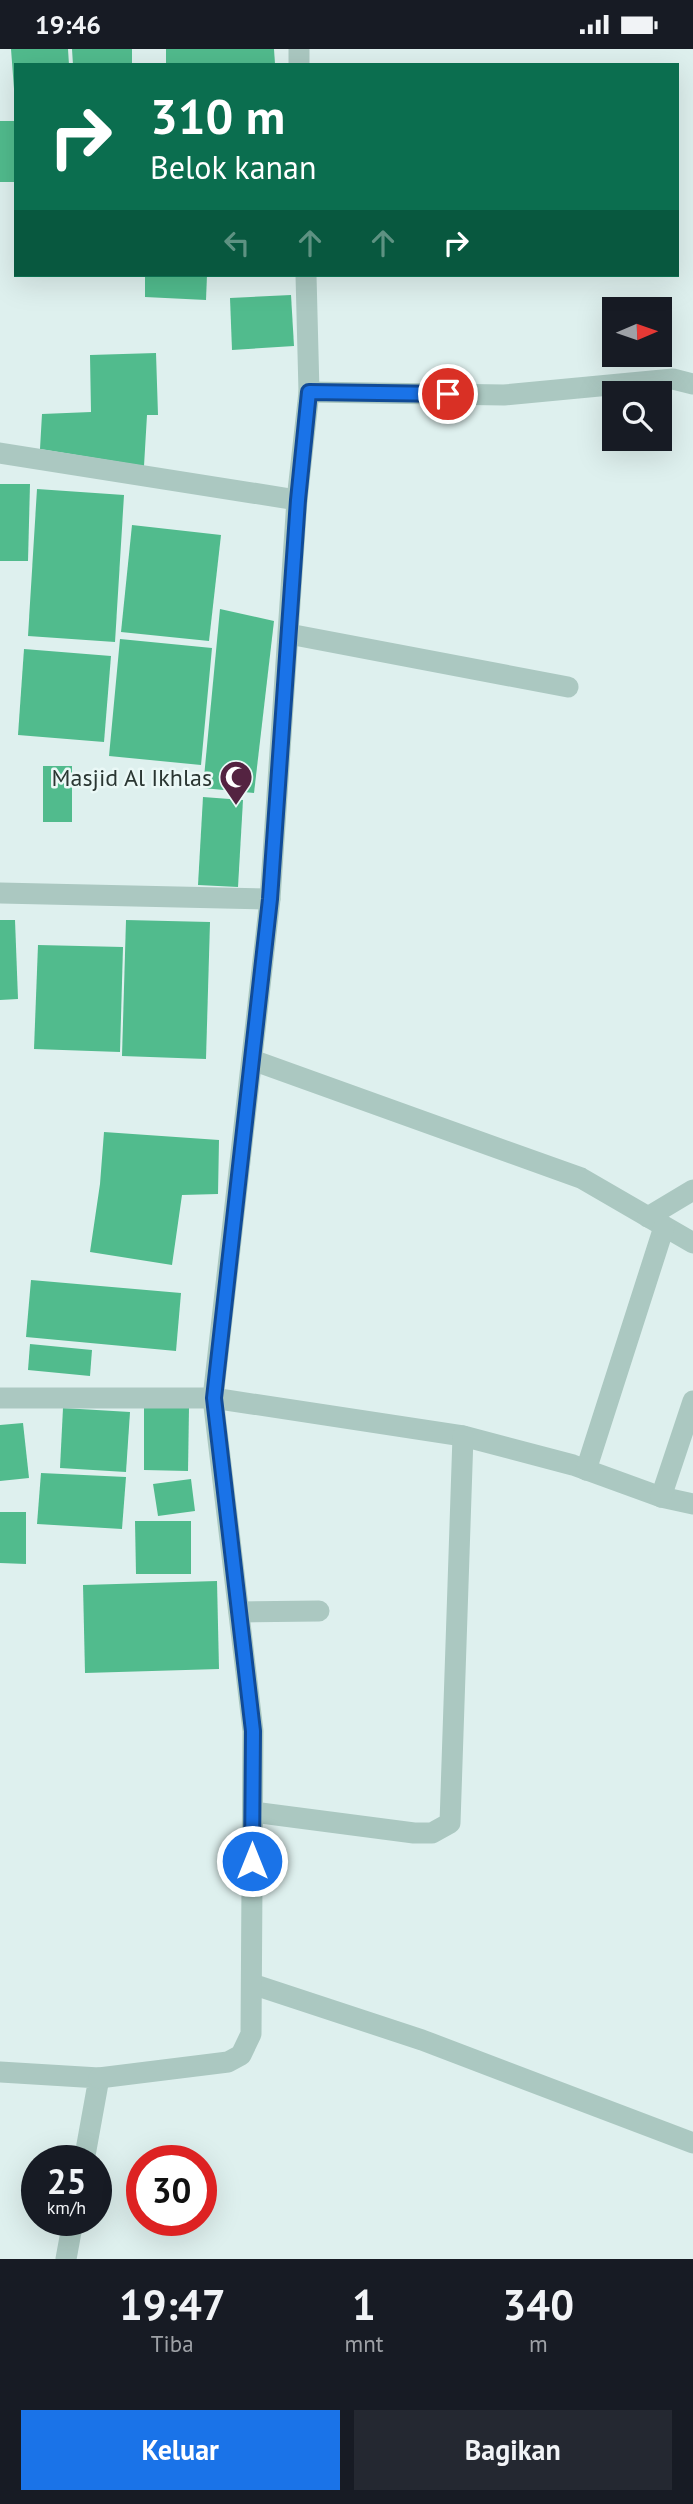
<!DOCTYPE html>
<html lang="id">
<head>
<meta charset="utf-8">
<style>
  body { margin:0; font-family:"PT Sans",sans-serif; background:#242831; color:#f1f3f6; height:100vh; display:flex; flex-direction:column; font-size:26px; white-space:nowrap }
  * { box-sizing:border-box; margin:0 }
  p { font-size:23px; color:#9ea1a6 }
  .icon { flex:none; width:38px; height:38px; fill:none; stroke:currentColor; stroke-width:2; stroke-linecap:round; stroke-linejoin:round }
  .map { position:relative; height:2210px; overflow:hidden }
  .details { display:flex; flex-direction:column; background:#171b24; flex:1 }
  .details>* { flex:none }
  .top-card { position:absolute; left:14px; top:14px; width:665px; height:214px; border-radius:0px; box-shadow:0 7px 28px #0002; background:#0b6e4f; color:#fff; overflow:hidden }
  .needle { width:46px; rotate:88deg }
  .tools { position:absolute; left:602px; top:248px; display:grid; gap:14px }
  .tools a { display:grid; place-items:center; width:70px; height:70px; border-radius:0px; background:#171b24; box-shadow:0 7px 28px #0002; font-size:35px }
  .speed { position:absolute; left:21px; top:2096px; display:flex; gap:14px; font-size:35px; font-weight:700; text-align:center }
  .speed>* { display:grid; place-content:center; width:91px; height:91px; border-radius:50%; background:#171b24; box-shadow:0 7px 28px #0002; line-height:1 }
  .speed small { font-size:18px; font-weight:400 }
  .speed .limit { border:10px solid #d22; background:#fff; color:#111 }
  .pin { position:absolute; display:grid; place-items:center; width:60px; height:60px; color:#fff; margin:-30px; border:4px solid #fff; border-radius:50%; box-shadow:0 2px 7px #0007 }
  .me { position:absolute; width:77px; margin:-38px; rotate:0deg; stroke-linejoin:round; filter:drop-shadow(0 0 5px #0008) }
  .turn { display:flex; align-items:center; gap:24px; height:147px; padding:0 21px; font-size:32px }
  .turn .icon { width:91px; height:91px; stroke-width:2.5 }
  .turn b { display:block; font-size:49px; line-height:60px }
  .lanes { display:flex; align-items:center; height:66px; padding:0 21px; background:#0003; justify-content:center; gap:35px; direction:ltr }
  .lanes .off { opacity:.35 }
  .eta { display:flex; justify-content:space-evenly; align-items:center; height:119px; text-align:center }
  .eta b { font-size:42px; font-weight:700; line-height:49px }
  .primary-button { display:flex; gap:14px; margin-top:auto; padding:14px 21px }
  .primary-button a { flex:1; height:80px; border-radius:0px; background:#1a73e8; color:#fff; font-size:28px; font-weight:700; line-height:80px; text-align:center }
  .primary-button a+a { background:#242831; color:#f1f3f6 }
  .status { display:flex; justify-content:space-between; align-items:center; height:49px; padding:0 35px; background:#171b24; direction:ltr }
  .status svg { height:19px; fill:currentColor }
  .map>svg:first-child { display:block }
  .building { fill:#51bb8d }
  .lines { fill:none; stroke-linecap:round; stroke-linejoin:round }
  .minor { stroke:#abc8c1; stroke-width:21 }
  .route-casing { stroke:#114b97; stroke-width:18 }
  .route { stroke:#1a73e8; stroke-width:12 }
  .labels { text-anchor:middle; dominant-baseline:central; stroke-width:5; stroke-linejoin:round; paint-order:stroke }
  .poi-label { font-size:24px; fill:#2a3632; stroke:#eaf8f6; text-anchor:end }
</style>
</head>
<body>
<div class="status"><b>19:46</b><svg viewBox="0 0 49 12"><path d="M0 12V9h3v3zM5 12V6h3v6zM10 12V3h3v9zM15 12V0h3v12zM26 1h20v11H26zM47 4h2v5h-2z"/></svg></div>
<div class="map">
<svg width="693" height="2210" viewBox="0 0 693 2210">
  <rect width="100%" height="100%" fill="#def0ee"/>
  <g class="building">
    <path d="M 11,0 L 68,0 L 69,16 L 16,16 L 16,40 L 14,40 Z"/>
    <path d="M 72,0 L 132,0 L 132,14 L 124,16 L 73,16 Z"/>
    <path d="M 166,0 L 274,0 L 275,15 L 166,16 Z"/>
    <rect x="0" y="72" width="16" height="61"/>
    <path d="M 145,226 L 207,226 L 206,251 L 145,248 Z"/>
    <path d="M 291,246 L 294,297 L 232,301 L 230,249 Z"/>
    <path d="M 156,304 L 158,366 L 147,366 L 144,417 L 40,400 L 42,365 L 91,363 L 90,306 Z"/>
    <path d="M 0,435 L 30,435 L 28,512 L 0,512 Z"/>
    <path d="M 37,440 L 124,446 L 115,593 L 28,587 Z"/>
    <path d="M 132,476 L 221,486 L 209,592 L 121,583 Z"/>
    <path d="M 220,560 L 274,572 L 254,744 L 203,739 Z"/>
    <path d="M 120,590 L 212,599 L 201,716 L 109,707 Z"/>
    <path d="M 24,600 L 111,607 L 104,693 L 18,686 Z"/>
    <rect x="43" y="717" width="29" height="56"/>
    <path d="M 203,748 L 243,751 L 238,838 L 198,836 Z"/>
    <path d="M 0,871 L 15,871 L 18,950 L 0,951 Z"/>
    <path d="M 126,871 L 210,873 L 206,1010 L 122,1007 Z"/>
    <path d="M 38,896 L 123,898 L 120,1003 L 34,1000 Z"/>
    <path d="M 104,1083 L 219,1091 L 218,1145 L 182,1146 L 172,1216 L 90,1203 L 100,1135 Z"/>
    <path d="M 31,1231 L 181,1244 L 176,1302 L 26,1288 Z"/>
    <path d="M 30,1295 L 92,1301 L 90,1327 L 28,1321 Z"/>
    <path d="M 144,1358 L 189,1359 L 188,1422 L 144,1421 Z"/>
    <path d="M 63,1359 L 130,1363 L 126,1423 L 60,1419 Z"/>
    <path d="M 23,1374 L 29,1429 L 0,1432 L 0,1376 Z"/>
    <path d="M 41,1424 L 126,1428 L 122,1480 L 37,1475 Z"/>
    <path d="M 191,1430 L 195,1462 L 158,1467 L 153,1435 Z"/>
    <path d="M 0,1463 L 26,1463 L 26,1515 L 0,1514 Z"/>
    <path d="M 135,1472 L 191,1472 L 191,1525 L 136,1525 Z"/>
    <path d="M 217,1532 L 219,1620 L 85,1624 L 83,1536 Z"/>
  </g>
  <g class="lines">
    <g class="minor">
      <path d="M 299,0 L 299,16"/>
      <path d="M 309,343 L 504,346 L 673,330 L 693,335"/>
      <path d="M 0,404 L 297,451"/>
      <path d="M 289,585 L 568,638"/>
      <path d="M 0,844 L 270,850"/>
      <path d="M 252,1011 L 581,1129 L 693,1194"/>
      <path d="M 648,1168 L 693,1141"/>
      <path d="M 0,1349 L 213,1349 L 463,1387 L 573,1416 L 661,1448 L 693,1455"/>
      <path d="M 586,1421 L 664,1178"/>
      <path d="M 661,1448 L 693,1352"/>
      <path d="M 239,1563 L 319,1562"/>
      <path d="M 253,1763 L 414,1784 L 432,1784 L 450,1774 L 463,1387"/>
      <path d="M 252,1935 L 422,1991 L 693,2094"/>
      <path d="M 0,2023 L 99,2029 L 84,2112"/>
      <path d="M 99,2029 L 228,2013 L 241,2006 L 251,1985 L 253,1682 L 213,1349 L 270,850 L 297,451 L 309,343 L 306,226"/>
      <path d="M 66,2210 L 73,2172"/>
    </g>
  </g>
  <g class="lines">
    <defs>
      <path id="route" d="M 252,1812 L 253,1682 L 214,1349 L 270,850 L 298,451 L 309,343 L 448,345"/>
    </defs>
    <use href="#route" class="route-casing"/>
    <use href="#route" class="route"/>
  </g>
  <defs>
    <symbol id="mosque-pin" viewBox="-11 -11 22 30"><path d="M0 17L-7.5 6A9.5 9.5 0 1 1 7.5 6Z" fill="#542341" stroke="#eaf8f6"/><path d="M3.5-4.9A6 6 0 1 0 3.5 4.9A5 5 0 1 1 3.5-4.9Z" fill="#fff"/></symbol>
  </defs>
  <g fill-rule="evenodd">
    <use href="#mosque-pin" x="217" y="709" width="38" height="52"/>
  </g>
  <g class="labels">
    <g class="poi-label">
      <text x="212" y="728">Masjid Al Ikhlas</text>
    </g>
  </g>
</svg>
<div class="tools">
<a><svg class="needle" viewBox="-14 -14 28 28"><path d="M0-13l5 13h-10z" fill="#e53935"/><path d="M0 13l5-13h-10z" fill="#9ea1a6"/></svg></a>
<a><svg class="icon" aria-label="search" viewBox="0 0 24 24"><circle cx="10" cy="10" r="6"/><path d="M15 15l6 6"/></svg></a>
</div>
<div class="speed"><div>25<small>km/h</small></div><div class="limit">30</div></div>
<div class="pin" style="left:448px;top:345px;background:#d93025"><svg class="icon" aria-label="arrive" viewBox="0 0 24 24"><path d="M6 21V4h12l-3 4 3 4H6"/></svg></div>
<svg class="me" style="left:252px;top:1812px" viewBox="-20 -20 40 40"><circle r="17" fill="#1a73e8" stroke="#fff" stroke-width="3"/><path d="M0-11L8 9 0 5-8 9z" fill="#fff"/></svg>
<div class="top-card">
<div class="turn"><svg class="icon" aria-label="right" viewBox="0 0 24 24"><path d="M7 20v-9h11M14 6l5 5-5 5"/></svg><div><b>310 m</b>Belok kanan</div></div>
<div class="lanes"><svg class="icon off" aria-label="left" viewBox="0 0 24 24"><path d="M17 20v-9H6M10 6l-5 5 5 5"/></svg><svg class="icon off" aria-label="ahead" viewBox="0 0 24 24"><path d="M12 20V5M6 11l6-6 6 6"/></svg><svg class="icon off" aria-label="ahead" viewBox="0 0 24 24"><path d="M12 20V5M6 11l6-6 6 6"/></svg><svg class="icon" aria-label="right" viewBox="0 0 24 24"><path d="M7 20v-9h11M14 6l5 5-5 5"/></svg></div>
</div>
</div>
<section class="details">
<div class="eta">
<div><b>19:47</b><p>Tiba</p></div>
<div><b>1</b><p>mnt</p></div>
<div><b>340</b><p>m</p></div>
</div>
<div class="primary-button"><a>Keluar</a><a>Bagikan</a></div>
</section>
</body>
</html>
